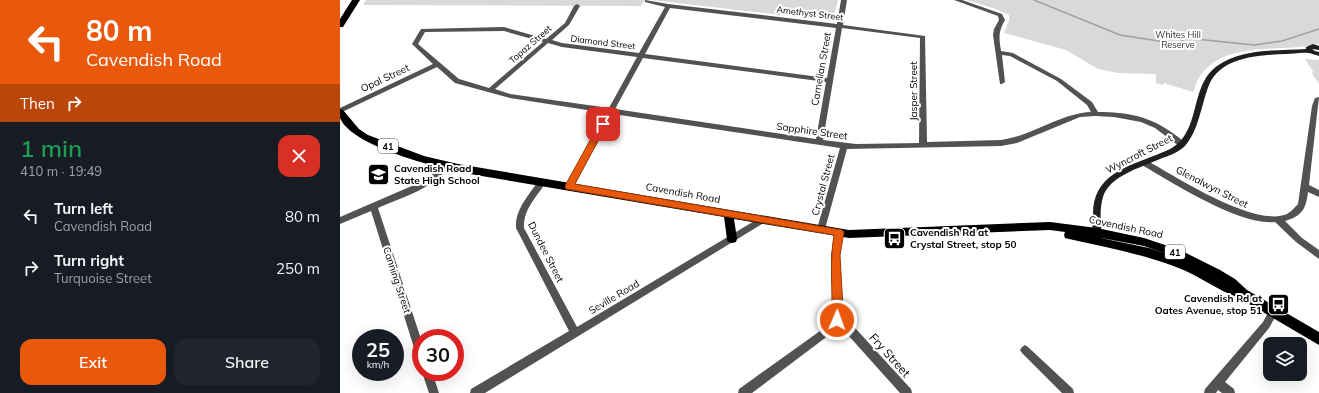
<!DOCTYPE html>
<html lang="en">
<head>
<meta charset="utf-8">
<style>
  body { margin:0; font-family:Mulish,sans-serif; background:#20242c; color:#f1f3f6; height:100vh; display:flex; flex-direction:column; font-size:15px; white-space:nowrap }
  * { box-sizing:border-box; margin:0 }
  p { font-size:13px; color:#9ea1a6 }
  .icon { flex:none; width:22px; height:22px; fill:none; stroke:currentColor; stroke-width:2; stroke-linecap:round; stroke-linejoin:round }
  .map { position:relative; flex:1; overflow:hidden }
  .details { display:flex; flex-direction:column; background:#171b24; width:340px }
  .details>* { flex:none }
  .banner { background:#ea580c; color:#fff; overflow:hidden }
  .controls { position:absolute; left:923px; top:337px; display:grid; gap:8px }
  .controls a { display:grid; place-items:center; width:44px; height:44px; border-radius:8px; background:#171b24; box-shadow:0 4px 16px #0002; font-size:20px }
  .speed { position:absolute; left:12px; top:329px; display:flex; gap:8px; font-size:20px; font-weight:700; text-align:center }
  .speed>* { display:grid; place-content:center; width:52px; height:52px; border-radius:50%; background:#171b24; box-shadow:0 4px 16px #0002; line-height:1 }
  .speed small { font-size:10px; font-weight:400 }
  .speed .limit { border:6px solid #d22; background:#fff; color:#111 }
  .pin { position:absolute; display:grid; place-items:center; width:34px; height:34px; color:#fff; margin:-17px; border-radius:8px; box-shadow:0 2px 6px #0006 }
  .me { position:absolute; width:44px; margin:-22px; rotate:2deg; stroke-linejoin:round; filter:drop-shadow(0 0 3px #0008) }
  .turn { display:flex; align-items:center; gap:14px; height:84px; padding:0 20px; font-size:18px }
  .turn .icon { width:52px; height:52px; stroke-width:2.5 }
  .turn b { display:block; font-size:28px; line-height:34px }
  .then { display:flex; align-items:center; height:38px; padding:0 20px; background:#0003; gap:8px; font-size:15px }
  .round { display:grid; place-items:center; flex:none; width:42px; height:42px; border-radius:12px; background:#20242c }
  .overview { display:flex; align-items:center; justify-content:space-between; height:68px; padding:0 20px }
  h1 { font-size:24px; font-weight:600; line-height:30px; color:#1e9e55 }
  .action { display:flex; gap:8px; margin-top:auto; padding:8px 20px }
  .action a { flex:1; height:46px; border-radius:12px; background:#ea580c; color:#fff; font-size:16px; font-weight:600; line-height:46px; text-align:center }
  .action a+a { background:#20242c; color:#f1f3f6 }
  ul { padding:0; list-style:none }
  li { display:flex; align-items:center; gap:12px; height:52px; padding:0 20px }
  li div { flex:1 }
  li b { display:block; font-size:15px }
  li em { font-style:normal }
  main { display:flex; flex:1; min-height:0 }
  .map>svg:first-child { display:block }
  .green { fill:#d9d9d9 }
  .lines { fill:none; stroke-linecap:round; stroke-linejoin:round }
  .stream { stroke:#a0a0a0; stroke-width:1.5 }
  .street { fill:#525252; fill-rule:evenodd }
  .secondary { fill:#1f1f1f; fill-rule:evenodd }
  .primary { fill:#000; fill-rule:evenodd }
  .route { fill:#ea580c; stroke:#983908 }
  .labels { text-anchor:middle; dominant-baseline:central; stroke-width:4; stroke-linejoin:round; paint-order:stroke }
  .far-street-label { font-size:9px; fill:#000; stroke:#fff }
  .far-park-label { font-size:9px; fill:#303030; stroke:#fff }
  .shield { fill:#fff; stroke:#4c4c4c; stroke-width:1 }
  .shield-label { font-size:9px; font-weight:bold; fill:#000 }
  .street-label { font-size:10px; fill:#000; stroke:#fff }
  .poi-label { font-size:10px; font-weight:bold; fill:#000; stroke:#fff; text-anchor:start }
  .near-street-label { font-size:12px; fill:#000; stroke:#fff }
</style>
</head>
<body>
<main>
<section class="details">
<div class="banner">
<div class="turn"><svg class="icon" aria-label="left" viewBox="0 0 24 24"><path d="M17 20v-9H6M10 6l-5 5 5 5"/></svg><div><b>80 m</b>Cavendish Road</div></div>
<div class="then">Then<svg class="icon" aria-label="right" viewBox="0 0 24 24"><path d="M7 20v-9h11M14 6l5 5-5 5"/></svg></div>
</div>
<div class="overview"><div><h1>1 min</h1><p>410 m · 19:49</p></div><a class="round" style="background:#d93025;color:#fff"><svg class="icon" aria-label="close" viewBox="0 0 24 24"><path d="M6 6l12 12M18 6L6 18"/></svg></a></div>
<ul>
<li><svg class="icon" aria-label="left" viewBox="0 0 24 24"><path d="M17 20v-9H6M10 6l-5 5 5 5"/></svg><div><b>Turn left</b><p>Cavendish Road</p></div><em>80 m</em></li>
<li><svg class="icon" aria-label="right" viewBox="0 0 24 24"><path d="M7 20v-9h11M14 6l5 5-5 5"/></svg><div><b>Turn right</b><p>Turquoise Street</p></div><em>250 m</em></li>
</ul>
<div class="action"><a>Exit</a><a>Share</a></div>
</section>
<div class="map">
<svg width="979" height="393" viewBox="0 0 979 393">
  <rect width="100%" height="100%" fill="#fff"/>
  <g class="green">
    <path d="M 26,0 L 305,0 L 301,6 L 23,5 Z"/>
    <path d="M 311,0 L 498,0 L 493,21 Z"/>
    <path d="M 626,0 L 979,0 L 979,44 C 942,53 886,40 861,75 C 857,79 856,86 853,92 L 824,83 L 823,85 L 816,83 L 816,74 L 778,73 L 758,69 L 726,50 L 664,33 L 669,21 L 669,15 L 656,9 Z"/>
    <path d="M 965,59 L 979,60 L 979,84 L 972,74 L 973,71 Z"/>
  </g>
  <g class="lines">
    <path class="stream" d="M 694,0 L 780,35 L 838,44 L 846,38 L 914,45 L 942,41 L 979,29"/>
    <g class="street">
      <path d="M 305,0 L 328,4 L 497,24 L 501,0 L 507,0 L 503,25 L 585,36 L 587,142 L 661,140 C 692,136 721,113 751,112 L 747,105 L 717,81 L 670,56 L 662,55 L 665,82 L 662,84 L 660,84 L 653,35 L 654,29 L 659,20 L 658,16 L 614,0 L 622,0 L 662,14 L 665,20 C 658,32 659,38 661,51 L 673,53 L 721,79 L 752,102 L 758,112 C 787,112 810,116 834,134 C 838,137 843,140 846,144 L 845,146 L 839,146 L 815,128 L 801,122 L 774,117 L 755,116 L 740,117 L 677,143 L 661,146 L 507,149 L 485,229 L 484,231 L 481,232 L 478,231 L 477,229 L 500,148 L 273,114 L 232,189 L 229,190 L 225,187 L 266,113 L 170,98 L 115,83 L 97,67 L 0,113 L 0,108 L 93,64 L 72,44 L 81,29 L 164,27 L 206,39 L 225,23 L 234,6 L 237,4 L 240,6 L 229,25 L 212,40 L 222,43 L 299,53 L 325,7 L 305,2 ZM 330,8 L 496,28 L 487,78 L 305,54 ZM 502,28 L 580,38 L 579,143 L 516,144 L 483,140 ZM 164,31 L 203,42 L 149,88 L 119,79 L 78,44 L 85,32 ZM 208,43 L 222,47 L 297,57 L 269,108 L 170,94 L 155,89 ZM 303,58 L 486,82 L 476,139 L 275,109 Z"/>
      <path d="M 979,97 L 969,185 L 979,190 L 979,197 L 968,192 C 966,209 962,216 945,221 L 962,238 L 979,250 L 979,259 L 956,242 L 935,222 C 900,226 833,183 802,165 L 801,163 L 802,161 L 808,161 C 836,177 915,228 947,214 C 951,212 955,207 958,204 L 972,106 L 975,98 Z"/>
      <path d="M 106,162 L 110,165 C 94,189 62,197 38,208 L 81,339 L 81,359 L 78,357 L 76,354 L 31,211 L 0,224 L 0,217 L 81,182 L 91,176 L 103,163 Z"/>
      <path d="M 202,179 L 206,182 C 197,197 183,209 184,228 L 237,327 L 421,217 L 427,217 L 428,219 L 427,221 L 145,393 L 130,393 L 131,389 L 229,331 L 176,228 C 175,209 189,195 199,180 Z"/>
      <path d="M 499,229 L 502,230 L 503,232 L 499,255 L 503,308 L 502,316 L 506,318 L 571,389 L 572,393 L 560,393 L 499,325 L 493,332 L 412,393 L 398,393 L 399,389 L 487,326 L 492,319 L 493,308 L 491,255 L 495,232 L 496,230 Z"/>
      <path d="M 933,308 L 936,309 L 938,312 L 929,328 L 885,382 L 894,389 L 895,393 L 882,393 L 878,390 L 876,393 L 864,393 L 865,389 L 923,322 L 930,309 Z"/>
      <path d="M 685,345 L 688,347 L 733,389 L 734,393 L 722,393 L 682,353 L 680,350 L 682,347 Z"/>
      <path d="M 82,372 L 92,372 L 99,393 L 89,393 Z"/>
    </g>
    <path class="secondary" d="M 973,44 L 979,46 L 979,50 L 972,49 L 975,51 L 979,52 L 979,56 C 975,55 971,53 968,53 C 961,52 953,54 946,54 C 920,55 881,56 869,85 C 861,105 859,131 844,147 C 837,153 828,156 820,159 C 802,167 769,176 763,197 C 759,210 761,225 762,239 L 761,241 L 758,243 L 755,241 C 752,234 752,223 753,214 C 753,176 785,167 816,155 C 826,151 835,148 842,139 C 859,118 853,83 877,66 C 902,48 937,51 966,49 L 966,47 Z"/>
    <g class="primary">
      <path d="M 12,0 L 20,0 L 3,27 L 0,27 L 0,19 Z"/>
      <path d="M 0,109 L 3,110 L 19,129 L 28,135 L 84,156 L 118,164 L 509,230 L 710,222 L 757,228 L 804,238 L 840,250 L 880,270 L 895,279 L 907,290 L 979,332 L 979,345 L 899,298 C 877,290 858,275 836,267 C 802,254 765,247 729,239 L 725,238 L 724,235 L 725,232 L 710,230 L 509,238 L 394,219 L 397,239 L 396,242 L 392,243 L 388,242 L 387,239 L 384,217 L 118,172 C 90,165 12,146 0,118 C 0,116 0,112 0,109 ZM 751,236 L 804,246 L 833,256 L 809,248 Z"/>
    </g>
  </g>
  <path class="route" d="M 263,121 L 267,124 L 235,184 L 502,230 L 504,232 L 500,255 L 503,308 L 500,323 L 497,325 L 493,323 C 490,317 493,311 492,305 C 492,281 490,259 494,235 L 226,189 L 225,187 L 226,184 L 259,124 Z"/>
  <defs>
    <symbol id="school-square" viewBox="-11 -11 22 22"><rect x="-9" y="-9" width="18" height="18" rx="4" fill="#000" stroke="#fff"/><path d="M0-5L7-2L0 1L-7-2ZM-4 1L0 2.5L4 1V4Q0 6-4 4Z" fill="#fff"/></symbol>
    <symbol id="bus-square" viewBox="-11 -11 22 22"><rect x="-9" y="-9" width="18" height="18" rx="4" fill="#000" stroke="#fff"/><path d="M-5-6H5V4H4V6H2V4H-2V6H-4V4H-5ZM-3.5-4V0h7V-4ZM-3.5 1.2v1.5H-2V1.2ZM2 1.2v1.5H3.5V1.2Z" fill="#fff"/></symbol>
  </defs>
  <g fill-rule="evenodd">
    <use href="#school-square" x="26" y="162" width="25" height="25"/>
    <use href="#bus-square" x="542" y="226" width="25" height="25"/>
    <use href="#bus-square" x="926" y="292" width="25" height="25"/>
  </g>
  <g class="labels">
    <g class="far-street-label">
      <text transform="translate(470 13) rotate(7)">Amethyst Street</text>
      <text transform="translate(263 42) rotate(7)">Diamond Street</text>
      <text transform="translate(190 44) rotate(-41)">Topaz Street</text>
    </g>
    <g class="far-park-label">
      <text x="838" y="34">Whites Hill<tspan x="838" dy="10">Reserve</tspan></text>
    </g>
    <g class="shield">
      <rect x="38" y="139" width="20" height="14" rx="3"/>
      <rect x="825" y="245" width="20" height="14" rx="3"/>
    </g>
    <g class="shield-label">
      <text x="48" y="146">41</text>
      <text x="835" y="252">41</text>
    </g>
    <g class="street-label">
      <text transform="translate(481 69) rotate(-80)">Carnelian Street</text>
      <text transform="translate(45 78) rotate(-25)">Opal Street</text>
      <text transform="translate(573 91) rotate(-90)">Jasper Street</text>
      <text transform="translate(472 131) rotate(8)">Sapphire Street</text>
      <text transform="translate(799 154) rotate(-27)">Wyncroft Street</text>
      <text transform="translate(483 185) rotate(-75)">Crystal Street</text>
      <text transform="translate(872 187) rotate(27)">Glenalwyn Street</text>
      <text transform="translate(343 193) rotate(10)">Cavendish Road</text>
      <text transform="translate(786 227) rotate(12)">Cavendish Road</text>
      <text transform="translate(206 252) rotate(63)">Dundee Street</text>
      <text transform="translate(57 280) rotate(72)">Canning Street</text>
      <text transform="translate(274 297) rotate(-31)">Seville Road</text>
    </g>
    <g class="poi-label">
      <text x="54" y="168">Cavendish Road<tspan x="54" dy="12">State High School</tspan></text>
      <text x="570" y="232">Cavendish Rd at<tspan x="570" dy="12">Crystal Street, stop 50</tspan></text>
      <text x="922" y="298" text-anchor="end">Cavendish Rd at<tspan x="922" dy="12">Oates Avenue, stop 51</tspan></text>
    </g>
    <g class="near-street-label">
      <text transform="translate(550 355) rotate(48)">Fry Street</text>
    </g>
  </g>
</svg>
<div class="controls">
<a><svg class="icon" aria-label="layers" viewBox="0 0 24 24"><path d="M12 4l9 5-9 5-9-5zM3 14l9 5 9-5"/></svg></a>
</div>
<div class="speed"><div>25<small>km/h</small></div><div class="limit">30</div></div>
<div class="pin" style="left:263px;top:124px;background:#d93025"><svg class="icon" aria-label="arrive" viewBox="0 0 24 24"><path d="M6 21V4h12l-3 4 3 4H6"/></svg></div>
<svg class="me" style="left:497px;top:320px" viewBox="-20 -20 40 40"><circle r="17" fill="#ea580c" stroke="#fff" stroke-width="3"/><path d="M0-11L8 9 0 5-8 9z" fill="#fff"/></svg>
</div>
</main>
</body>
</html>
